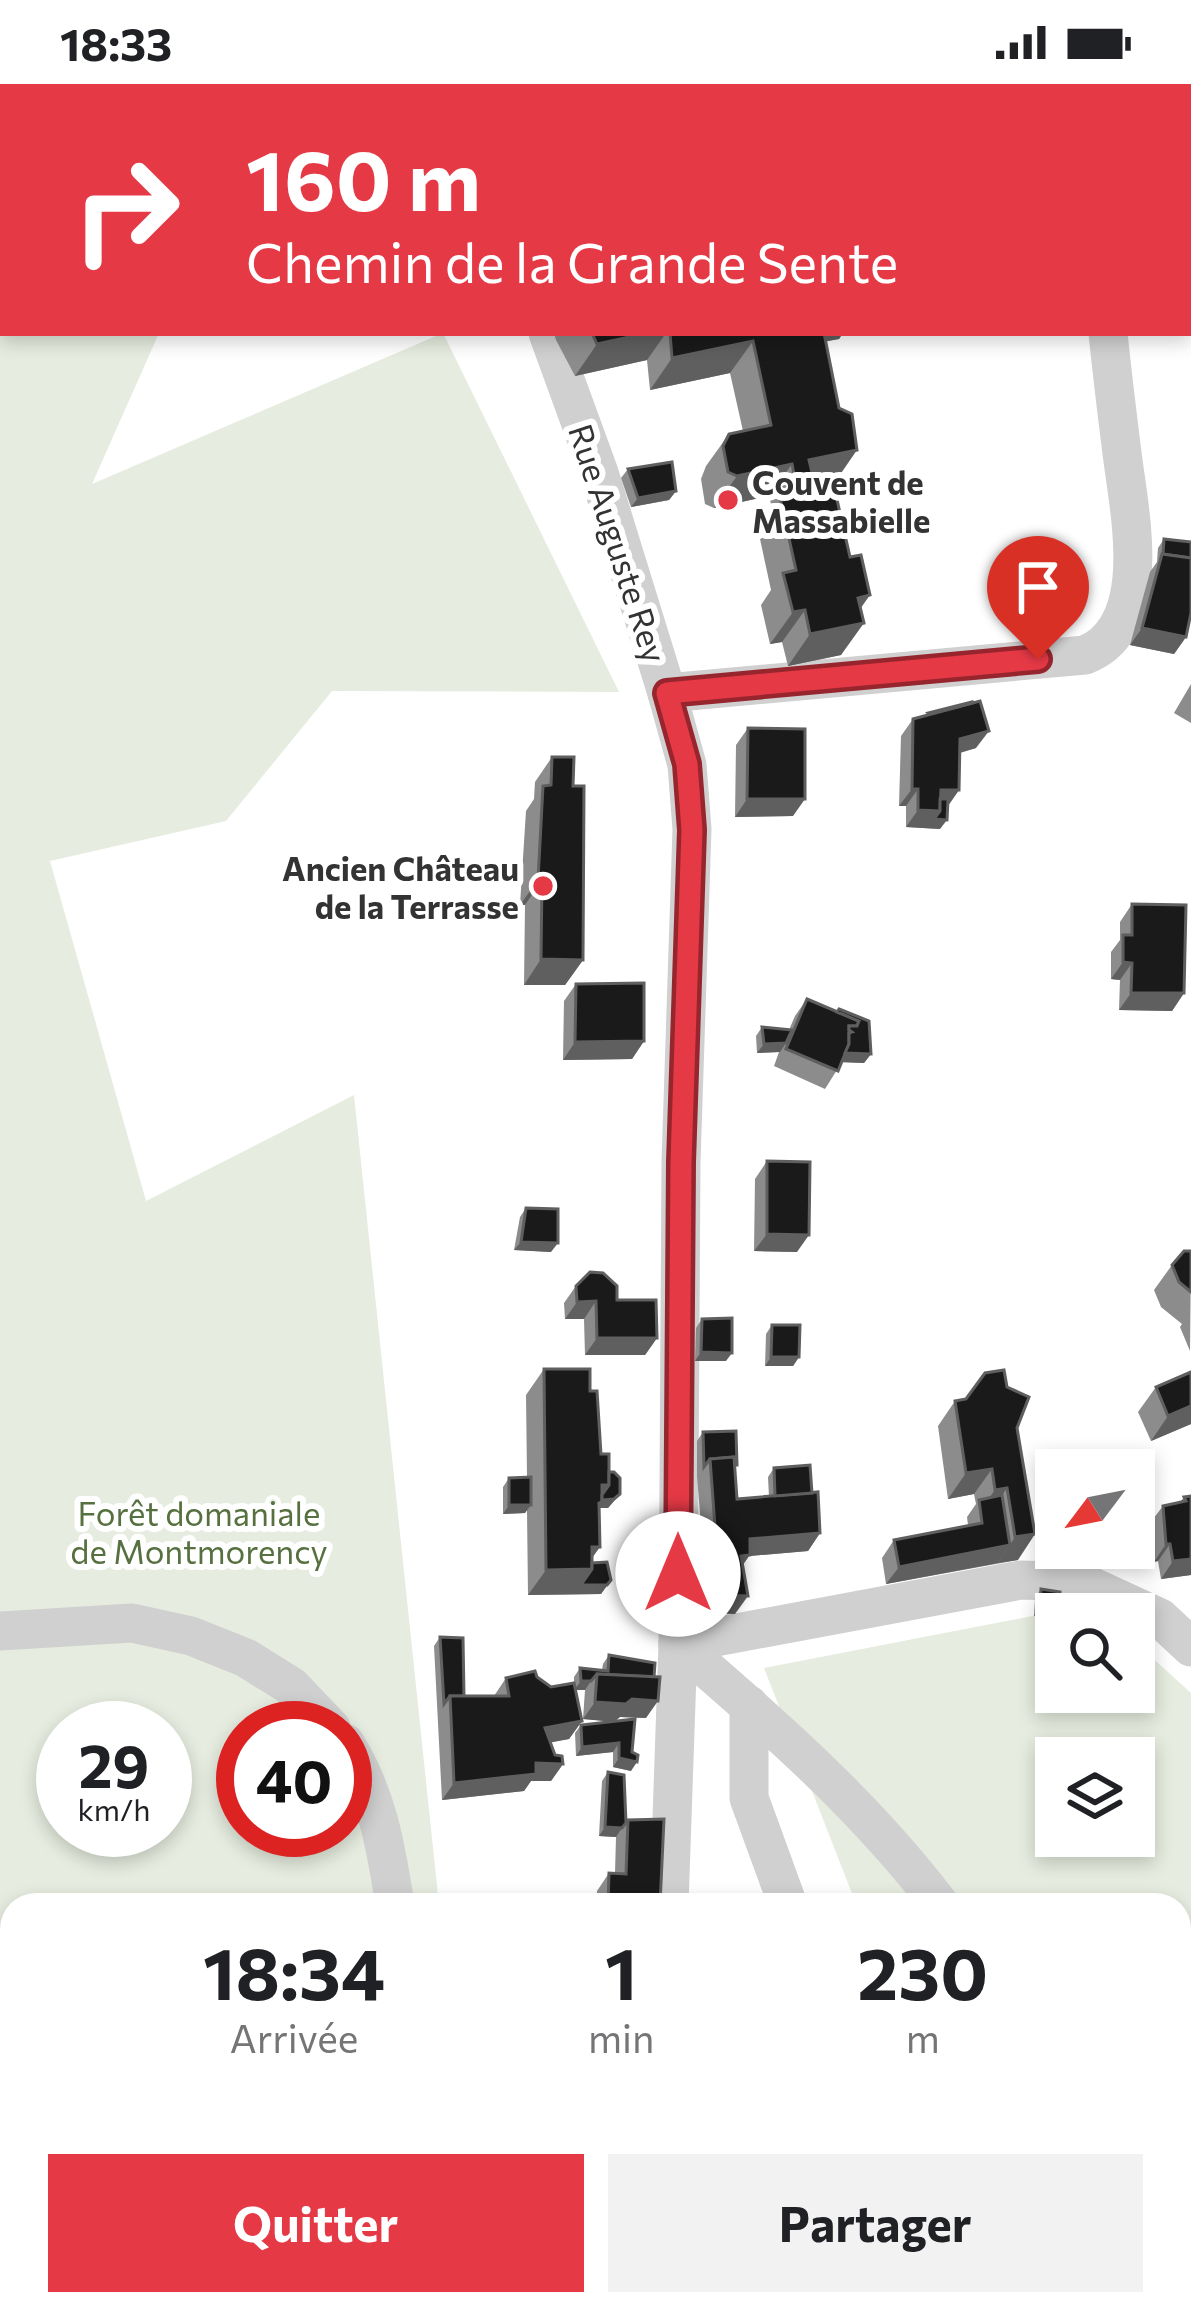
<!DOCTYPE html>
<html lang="fr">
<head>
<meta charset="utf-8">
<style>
  body { margin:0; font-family:Commissioner,sans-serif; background:#f2f2f2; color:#202124; height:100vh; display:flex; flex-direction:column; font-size:45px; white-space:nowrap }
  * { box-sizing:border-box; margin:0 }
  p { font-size:39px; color:#757577 }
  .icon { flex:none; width:66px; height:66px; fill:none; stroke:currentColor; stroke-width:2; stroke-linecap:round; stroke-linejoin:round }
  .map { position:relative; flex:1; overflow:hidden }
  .side { position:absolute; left:0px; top:1809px; width:1191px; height:423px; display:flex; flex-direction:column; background:#fff; border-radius:36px 36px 0 0; box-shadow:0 6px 18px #0003 }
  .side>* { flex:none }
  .banner { position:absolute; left:0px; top:0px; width:1191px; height:252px; box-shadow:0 6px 18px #0003; background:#e63946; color:#fff; overflow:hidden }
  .needle { width:78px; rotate:238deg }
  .tools { position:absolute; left:1035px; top:1365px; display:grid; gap:24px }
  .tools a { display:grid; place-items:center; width:120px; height:120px; border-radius:0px; background:#fff; box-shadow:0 6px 18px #0003; font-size:60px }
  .speed { position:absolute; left:36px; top:1617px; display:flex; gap:24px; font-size:60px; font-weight:700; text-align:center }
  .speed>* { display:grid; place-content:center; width:156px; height:156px; border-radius:50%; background:#fff; box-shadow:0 6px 18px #0003; line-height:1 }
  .speed small { font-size:30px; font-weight:400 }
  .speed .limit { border:18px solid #d22; background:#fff; color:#111 }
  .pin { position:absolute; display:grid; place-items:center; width:102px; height:102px; color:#fff; margin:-123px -51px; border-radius:50% 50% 50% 0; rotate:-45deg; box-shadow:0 0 12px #0007 }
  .pin .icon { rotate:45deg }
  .me { position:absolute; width:132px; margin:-66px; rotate:0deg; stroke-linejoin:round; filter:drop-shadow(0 0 9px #0008) }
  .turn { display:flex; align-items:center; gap:42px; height:252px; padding:0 48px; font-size:54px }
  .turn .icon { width:156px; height:156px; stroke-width:2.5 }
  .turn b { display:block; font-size:84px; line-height:102px }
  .eta { display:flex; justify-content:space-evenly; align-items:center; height:204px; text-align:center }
  .eta b { font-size:72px; font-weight:700; line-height:84px }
  .primary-button { display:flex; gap:24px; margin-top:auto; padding:24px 48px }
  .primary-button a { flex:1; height:138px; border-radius:0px; background:#e63946; color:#fff; font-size:48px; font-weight:700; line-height:138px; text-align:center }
  .primary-button a+a { background:#f2f2f2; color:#202124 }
  .status { display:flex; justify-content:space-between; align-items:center; height:84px; padding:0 60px; background:#fff; direction:ltr }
  .status svg { height:33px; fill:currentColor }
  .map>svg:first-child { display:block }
  .green { fill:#e6ecdf; fill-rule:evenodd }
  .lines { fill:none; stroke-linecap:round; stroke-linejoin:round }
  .minor { stroke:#d0d0d0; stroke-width:39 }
  .wall { fill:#8c8c8c }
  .shaded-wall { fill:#5f5f5f }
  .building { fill:#1a1a1a; stroke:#5f5f5f; stroke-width:3 }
  .route-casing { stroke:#96252e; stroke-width:30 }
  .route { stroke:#e63946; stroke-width:21 }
  .poi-dot { fill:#e63946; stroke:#fff; stroke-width:4.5 }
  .labels { text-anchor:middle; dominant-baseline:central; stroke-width:12; stroke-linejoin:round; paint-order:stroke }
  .poi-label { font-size:33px; font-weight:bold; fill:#333; stroke:#fff; text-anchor:start }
  .street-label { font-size:33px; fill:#333; stroke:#fff }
  .park-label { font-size:33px; fill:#56703f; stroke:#fff }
</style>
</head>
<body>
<div class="status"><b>18:33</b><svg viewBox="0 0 49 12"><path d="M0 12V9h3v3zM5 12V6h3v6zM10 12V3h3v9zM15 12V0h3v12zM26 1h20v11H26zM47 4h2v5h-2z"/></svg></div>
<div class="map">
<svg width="1191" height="2230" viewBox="0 0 1191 2230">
  <rect width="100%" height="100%" fill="#fff"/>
  <g class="green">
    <path d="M 0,0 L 133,3 L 3,3 L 3,249 L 159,249 L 92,400 L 443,249 L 619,608 L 332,607 L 226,737 L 50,777 L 146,1117 L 354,1011 L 439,1821 L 12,1821 L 12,2220 L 293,2220 L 274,2230 L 0,2230 ZM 63,1644 L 165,1644 L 165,1746 L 63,1746 ZM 243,1644 L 345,1644 L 345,1746 L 243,1746 Z"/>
    <path d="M 1053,1528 L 1073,1530 L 1056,1530 L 1056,1608 L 1134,1608 L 1134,1557 L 1191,1609 L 1191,1939 L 1179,1943 L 1179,1821 L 851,1821 L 853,1812 L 764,1584 ZM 1056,1674 L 1134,1674 L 1134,1752 L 1056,1752 Z"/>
    <path d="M 746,2220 L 955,2220 L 941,2230 L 749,2230 Z"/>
  </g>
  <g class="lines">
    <g class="minor">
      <path d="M 204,0 L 209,3"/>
      <path d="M 470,0 L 471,3"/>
      <path d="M 548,249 L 599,389 L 667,609 L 687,681 L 692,745 L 681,1078 L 678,1560 L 669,1821"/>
      <path d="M 667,609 L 1085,571 C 1156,543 1129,427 1122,369 C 1117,329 1112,289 1108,249"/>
      <path d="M 0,1547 L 132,1539 L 191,1552 L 246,1574 L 291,1602 L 331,1644"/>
      <path d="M 678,1560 L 1021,1496 L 1082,1498 L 1160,1534 L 1191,1563"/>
      <path d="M 678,1560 C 771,1640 866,1723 940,1821"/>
      <path d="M 749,1621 L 749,1714 L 788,1821"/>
      <path d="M 345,1659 C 377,1709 386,1763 395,1821"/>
      <path d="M 1116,2220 L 1120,2230"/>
      <path d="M 320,2230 L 340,2220"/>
    </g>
  </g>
  <g class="wall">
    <path d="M 554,249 L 843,249 L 839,255 L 825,257 L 834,398 L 860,525 L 841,571 L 788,582 L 782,558 L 770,560 L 761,521 L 771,506 L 757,441 L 771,420 L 769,412 L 714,424 L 705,420 L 701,395 L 706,382 L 729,350 L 743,347 L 730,289 L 650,306 L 647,276 L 575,292 L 556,256 Z"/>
    <path d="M 628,385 L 676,407 L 669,416 L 631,423 L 621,394 Z"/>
    <path d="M 1164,455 L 1186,553 L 1174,570 L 1130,561 L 1150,488 L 1157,478 L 1158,464 Z"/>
    <path d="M 1191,600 L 1191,639 L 1174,629 Z"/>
    <path d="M 927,631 L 976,664 L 960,669 L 959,706 L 948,722 L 940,745 L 906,743 L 906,722 L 899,722 L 901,652 L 913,635 Z"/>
    <path d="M 748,644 L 793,732 L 735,733 L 736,661 Z"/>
    <path d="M 552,673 L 573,702 L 583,876 L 565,901 L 524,901 L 525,821 L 520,821 L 526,727 L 534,715 L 535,698 Z"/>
    <path d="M 1132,820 L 1184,909 L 1172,927 L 1119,926 L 1120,896 L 1111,895 L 1111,868 L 1120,856 L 1120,838 Z"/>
    <path d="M 576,900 L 644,957 L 632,975 L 563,976 L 564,917 Z"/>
    <path d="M 807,915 L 871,970 L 864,979 L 842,978 L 825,1005 L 774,982 L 779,968 L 757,969 L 756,952 L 762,943 L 789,946 L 795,932 Z"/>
    <path d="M 767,1077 L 797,1168 L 754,1167 L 755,1095 Z"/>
    <path d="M 526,1124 L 551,1168 L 514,1166 L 520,1133 Z"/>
    <path d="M 1191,1167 L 1190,1267 L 1180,1243 L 1182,1240 L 1161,1223 L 1154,1206 L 1172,1181 Z"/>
    <path d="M 576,1202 L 617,1216 L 657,1254 L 645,1271 L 585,1271 L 584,1235 L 565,1235 L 564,1219 Z"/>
    <path d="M 702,1235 L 726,1277 L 695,1277 L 696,1244 Z"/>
    <path d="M 772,1241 L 799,1273 L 793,1282 L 765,1282 L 766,1250 Z"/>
    <path d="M 544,1285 L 590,1307 L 601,1370 L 620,1410 L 608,1424 L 599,1424 L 592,1479 L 611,1496 L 601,1510 L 528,1511 L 527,1426 L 525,1429 L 503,1430 L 503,1403 L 509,1394 L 527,1393 L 526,1311 Z"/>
    <path d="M 1007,1303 L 1017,1344 L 1018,1476 L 886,1500 L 882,1474 L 894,1456 L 968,1441 L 967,1433 L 976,1420 L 974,1410 L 948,1415 L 938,1342 L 955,1317 Z"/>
    <path d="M 1156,1303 L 1191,1340 L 1151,1357 L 1138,1328 Z"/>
    <path d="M 703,1348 L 735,1384 L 737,1415 L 769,1413 L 768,1393 L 774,1384 L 812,1409 L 820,1449 L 808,1467 L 749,1472 L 742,1482 L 735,1530 L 708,1529 L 697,1392 L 697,1357 Z"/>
    <path d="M 1191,1412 L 1191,1491 L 1161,1495 L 1158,1477 L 1154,1478 L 1150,1439 L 1163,1422 L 1180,1418 L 1184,1413 Z"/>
    <path d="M 1041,1505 L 1053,1534 L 1034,1532 L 1035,1514 Z"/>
    <path d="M 440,1553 L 464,1612 L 494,1612 L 506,1594 L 537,1593 L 551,1603 L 574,1601 L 574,1593 L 580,1584 L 602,1586 L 603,1580 L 609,1571 L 646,1634 L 620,1633 L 615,1637 L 631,1687 L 613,1683 L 613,1668 L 576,1672 L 575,1649 L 581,1641 L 609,1637 L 583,1635 L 585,1606 L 575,1606 L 582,1637 L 569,1655 L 550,1658 L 555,1671 L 563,1680 L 551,1697 L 531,1697 L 524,1707 L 442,1716 L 434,1562 Z"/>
    <path d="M 608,1688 L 626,1739 L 628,1736 L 660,1821 L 596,1821 L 597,1807 L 609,1789 L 615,1789 L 616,1753 L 599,1752 L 602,1697 Z"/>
    <path d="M 1191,1981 L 1191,2230 L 1178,2230 L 1174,2220 L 1179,2220 L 1179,1986 Z"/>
    <path d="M 361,2220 L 435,2220 L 428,2230 L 359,2230 L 358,2224 Z"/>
    <path d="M 564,2220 L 636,2220 L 628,2230 L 567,2230 Z"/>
    <path d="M 638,2220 L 735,2230 L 631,2230 Z"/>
  </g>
  <g class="shaded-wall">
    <path d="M 648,249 L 666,249 L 647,276 L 575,292 L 597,260 Z"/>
    <path d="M 807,249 L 843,249 L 839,255 L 797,263 Z"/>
    <path d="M 753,257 L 730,289 L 650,306 L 672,274 Z"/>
    <path d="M 857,366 L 835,398 L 797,406 L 809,376 Z"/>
    <path d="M 792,380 L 769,412 L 714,424 L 737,392 Z"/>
    <path d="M 676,407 L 669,416 L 631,423 L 638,414 Z"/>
    <path d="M 870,511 L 848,542 L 864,539 L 841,571 L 788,582 L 810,550 L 858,514 Z"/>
    <path d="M 805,526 L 782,558 L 770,560 L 793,528 Z"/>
    <path d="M 1142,544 L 1186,553 L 1174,570 L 1130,561 Z"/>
    <path d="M 989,647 L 976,664 L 948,672 L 960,655 Z"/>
    <path d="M 912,705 L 918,705 L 906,722 L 899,722 Z"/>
    <path d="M 941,706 L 959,706 L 947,723 L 934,723 Z"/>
    <path d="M 747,715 L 805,715 L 793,732 L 735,733 Z"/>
    <path d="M 918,726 L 940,727 L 947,736 L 940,745 L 906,743 Z"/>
    <path d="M 538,796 L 542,796 L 525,821 L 520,821 Z"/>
    <path d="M 541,875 L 583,876 L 565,901 L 524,901 Z"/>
    <path d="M 1123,878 L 1132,879 L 1120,896 L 1111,895 Z"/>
    <path d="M 1131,909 L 1184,909 L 1172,927 L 1119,926 Z"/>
    <path d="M 644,957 L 632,975 L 563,976 L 575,958 Z"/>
    <path d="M 786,959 L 780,968 L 757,969 L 764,960 Z"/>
    <path d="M 843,969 L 871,970 L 864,979 L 837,978 Z"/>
    <path d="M 767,1150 L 809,1151 L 797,1168 L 754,1167 Z"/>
    <path d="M 521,1158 L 558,1159 L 551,1168 L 514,1166 Z"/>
    <path d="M 596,1217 L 584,1235 L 565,1235 L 577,1218 Z"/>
    <path d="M 597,1254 L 657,1254 L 645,1271 L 585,1271 Z"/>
    <path d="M 701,1268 L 732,1269 L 726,1277 L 695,1277 Z"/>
    <path d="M 771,1273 L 799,1273 L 793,1282 L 765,1282 Z"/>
    <path d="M 1191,1322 L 1191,1340 L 1151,1357 L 1168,1332 Z"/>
    <path d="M 992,1385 L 974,1410 L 948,1415 L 966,1389 Z"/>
    <path d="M 602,1401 L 609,1401 L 620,1410 L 608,1424 L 598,1424 Z"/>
    <path d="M 1007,1404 L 990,1429 L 980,1426 L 995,1406 Z"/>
    <path d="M 509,1421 L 531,1421 L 525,1429 L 503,1430 Z"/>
    <path d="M 820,1449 L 808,1467 L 749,1472 L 737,1489 L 729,1490 L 750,1455 Z"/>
    <path d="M 1035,1450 L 1018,1476 L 998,1479 L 1015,1453 Z"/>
    <path d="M 1166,1460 L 1170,1460 L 1158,1477 L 1154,1478 Z"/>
    <path d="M 1010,1461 L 998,1479 L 886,1500 L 899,1483 Z"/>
    <path d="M 592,1463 L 600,1463 L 584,1485 L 592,1485 L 611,1496 L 601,1510 L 528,1511 L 546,1486 Z"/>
    <path d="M 1191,1475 L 1191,1491 L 1161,1495 L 1173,1477 Z"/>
    <path d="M 720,1511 L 748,1512 L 735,1530 L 708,1529 Z"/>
    <path d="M 1040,1524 L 1059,1525 L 1053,1534 L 1034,1532 Z"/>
    <path d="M 581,1597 L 591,1597 L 585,1606 L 574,1606 Z"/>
    <path d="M 632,1615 L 658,1617 L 646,1634 L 620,1633 L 614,1638 L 583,1635 L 595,1618 Z"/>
    <path d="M 582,1637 L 569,1655 L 533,1662 L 545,1644 Z"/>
    <path d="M 619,1659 L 613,1668 L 576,1672 L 582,1663 Z"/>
    <path d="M 619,1674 L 637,1678 L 631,1687 L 613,1683 Z"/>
    <path d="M 536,1679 L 563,1680 L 551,1697 L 531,1697 L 524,1707 L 442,1716 L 454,1699 Z"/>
    <path d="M 605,1743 L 622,1744 L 616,1753 L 599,1752 Z"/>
    <path d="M 1191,2124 L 1191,2135 L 1179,2149 L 1179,2128 Z"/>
    <path d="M 585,2220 L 636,2220 L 628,2230 L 578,2230 Z"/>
    <path d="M 435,2221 L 428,2230 L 411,2230 Z"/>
  </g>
  <g class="building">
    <path d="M 678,0 L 690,0 L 695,3 L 676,3 Z"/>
    <path d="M 592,249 L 648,249 L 597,260 Z"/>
    <path d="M 670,249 L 824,249 L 839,324 L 852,330 L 857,366 L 809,376 L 815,401 L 833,398 L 850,473 L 861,471 L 870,511 L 858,514 L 864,539 L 810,550 L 805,526 L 793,528 L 783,489 L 796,486 L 779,409 L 797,405 L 792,380 L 737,392 L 728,388 L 723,362 L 729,350 L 771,341 L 753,257 L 672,274 Z"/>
    <path d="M 672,378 L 676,407 L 638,414 L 628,385 Z"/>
    <path d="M 1164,455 L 1191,458 L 1191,474 L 1163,470 Z"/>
    <path d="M 1162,470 L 1191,474 L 1191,529 L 1186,553 L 1142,544 Z"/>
    <path d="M 980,617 L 989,647 L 960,655 L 959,706 L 941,706 L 940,727 L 918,726 L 918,705 L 912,705 L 913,635 Z"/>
    <path d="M 972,618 L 972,619 L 929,630 L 928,629 Z"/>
    <path d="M 748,644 L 805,645 L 805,715 L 747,715 Z"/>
    <path d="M 552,673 L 574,673 L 573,702 L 584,702 L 583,876 L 541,875 L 542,796 L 538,796 L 543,702 L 551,701 Z"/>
    <path d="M 940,715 L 948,715 L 947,736 L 934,735 L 940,727 Z"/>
    <path d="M 1132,820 L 1186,821 L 1184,909 L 1131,909 L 1132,879 L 1123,878 L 1123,851 L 1132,851 Z"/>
    <path d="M 644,899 L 644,957 L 575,958 L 576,900 Z"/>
    <path d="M 807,915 L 859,937 L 857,942 L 849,942 L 849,960 L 838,987 L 786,965 Z"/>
    <path d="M 839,925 L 869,937 L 871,970 L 845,969 L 849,960 L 849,949 L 852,948 L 849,946 L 849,942 L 857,942 L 859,937 L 837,928 Z"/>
    <path d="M 762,943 L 792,946 L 786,959 L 764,960 Z"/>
    <path d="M 767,1077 L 810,1078 L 809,1151 L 767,1150 Z"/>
    <path d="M 526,1124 L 558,1125 L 558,1159 L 521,1158 Z"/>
    <path d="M 1184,1167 L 1191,1167 L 1191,1208 L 1179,1198 L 1172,1181 Z"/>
    <path d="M 590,1188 L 603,1189 L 617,1202 L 617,1216 L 656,1216 L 657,1254 L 597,1254 L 596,1217 L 577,1218 L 576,1202 Z"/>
    <path d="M 732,1234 L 732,1269 L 701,1268 L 702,1235 Z"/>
    <path d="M 772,1241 L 800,1241 L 799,1273 L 771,1273 Z"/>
    <path d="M 544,1285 L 590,1285 L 590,1307 L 597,1307 L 601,1370 L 609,1370 L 609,1401 L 602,1401 L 602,1418 L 599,1419 L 600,1463 L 592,1463 L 592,1485 L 546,1486 Z"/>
    <path d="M 1004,1286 L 1007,1303 L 1029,1313 L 1017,1344 L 1035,1450 L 1015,1453 L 1007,1404 L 995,1406 L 992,1385 L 966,1389 L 955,1317 L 966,1315 L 985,1289 Z"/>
    <path d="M 1191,1288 L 1191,1322 L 1168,1332 L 1156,1303 Z"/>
    <path d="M 736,1347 L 737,1381 L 734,1381 L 734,1373 L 710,1375 L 704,1383 L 703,1348 Z"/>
    <path d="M 734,1373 L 737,1415 L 818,1408 L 820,1449 L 750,1455 L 750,1471 L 741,1472 L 748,1512 L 720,1511 L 710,1375 Z"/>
    <path d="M 1071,1373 L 1098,1380 L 1096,1386 L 1067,1386 Z"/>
    <path d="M 810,1381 L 812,1409 L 775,1412 L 774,1384 Z"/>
    <path d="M 609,1388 L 614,1388 L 620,1394 L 620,1410 L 614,1415 L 602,1416 L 602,1411 L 609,1401 Z"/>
    <path d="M 531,1393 L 531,1421 L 509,1421 L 509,1394 Z"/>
    <path d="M 1002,1411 L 1010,1461 L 899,1483 L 894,1456 L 982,1439 L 979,1416 Z"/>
    <path d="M 1191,1412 L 1191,1475 L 1173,1477 L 1170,1460 L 1166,1460 L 1163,1422 L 1186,1417 L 1184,1413 Z"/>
    <path d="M 607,1478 L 611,1496 L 607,1501 L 581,1501 L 592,1485 L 592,1479 Z"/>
    <path d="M 1041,1505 L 1060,1508 L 1059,1525 L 1040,1524 Z"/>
    <path d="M 440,1553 L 463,1554 L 464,1612 L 450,1612 L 444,1620 Z"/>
    <path d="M 609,1571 L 655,1579 L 654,1593 L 597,1590 L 591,1597 L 581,1597 L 580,1584 L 608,1587 Z"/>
    <path d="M 535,1587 L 537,1593 L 551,1603 L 574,1599 L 582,1637 L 545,1644 L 555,1671 L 562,1672 L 563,1680 L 536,1679 L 536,1690 L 454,1699 L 450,1612 L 509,1612 L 506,1594 Z"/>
    <path d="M 597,1590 L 660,1593 L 658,1617 L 632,1615 L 626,1620 L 595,1618 Z"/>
    <path d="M 635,1635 L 632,1668 L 638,1671 L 637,1678 L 619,1674 L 619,1659 L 582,1663 L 581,1641 Z"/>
    <path d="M 608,1688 L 624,1691 L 626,1739 L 622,1744 L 605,1743 Z"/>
    <path d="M 664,1735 L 660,1821 L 608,1821 L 609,1789 L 626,1790 L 628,1736 Z"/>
    <path d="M 1191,1981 L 1191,2124 L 1179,2128 L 1179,1986 Z"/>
    <path d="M 1191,2141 L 1191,2173 L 1181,2146 Z"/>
    <path d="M 373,2220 L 435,2220 L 435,2221 L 411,2230 L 375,2230 Z"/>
    <path d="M 639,2220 L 733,2220 L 736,2228 L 730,2230 L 642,2230 Z"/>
  </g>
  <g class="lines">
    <defs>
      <path id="route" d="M 678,1490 L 681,1078 L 692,746 L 687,680 L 667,609 L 1038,575"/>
    </defs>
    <use href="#route" class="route-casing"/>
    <use href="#route" class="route"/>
  </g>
  <g class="poi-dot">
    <circle cx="728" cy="416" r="12"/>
    <circle cx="543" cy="802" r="12"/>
  </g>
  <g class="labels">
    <g class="poi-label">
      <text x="752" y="397">Couvent de<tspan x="752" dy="38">Massabielle</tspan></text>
      <text x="519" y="783" text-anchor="end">Ancien Château<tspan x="519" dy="38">de la Terrasse</tspan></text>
    </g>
    <g class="street-label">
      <text transform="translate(619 459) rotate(72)">Rue Auguste Rey</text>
    </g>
    <g class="park-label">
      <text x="199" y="1428">Forêt domaniale<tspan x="199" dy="38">de Montmorency</tspan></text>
    </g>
  </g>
</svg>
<div class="tools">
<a><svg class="needle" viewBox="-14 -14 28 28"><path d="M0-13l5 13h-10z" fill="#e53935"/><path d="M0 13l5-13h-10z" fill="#757577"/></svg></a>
<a><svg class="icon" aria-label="search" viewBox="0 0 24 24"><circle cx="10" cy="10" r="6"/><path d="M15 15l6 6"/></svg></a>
<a><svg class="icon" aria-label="layers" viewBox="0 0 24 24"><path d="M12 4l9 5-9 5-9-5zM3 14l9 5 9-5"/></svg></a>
</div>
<div class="speed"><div>29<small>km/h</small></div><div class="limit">40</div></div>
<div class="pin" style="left:1038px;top:575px;background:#d93025"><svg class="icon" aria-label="arrive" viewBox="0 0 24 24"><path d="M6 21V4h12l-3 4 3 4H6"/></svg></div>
<svg class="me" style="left:678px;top:1490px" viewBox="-20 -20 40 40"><circle r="19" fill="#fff"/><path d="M0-13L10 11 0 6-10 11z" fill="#e63946"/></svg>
<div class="banner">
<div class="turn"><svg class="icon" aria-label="right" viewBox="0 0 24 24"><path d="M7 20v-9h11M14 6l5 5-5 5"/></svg><div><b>160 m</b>Chemin de la Grande Sente</div></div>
</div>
<section class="side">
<div class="eta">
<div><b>18:34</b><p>Arrivée</p></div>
<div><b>1</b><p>min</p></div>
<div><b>230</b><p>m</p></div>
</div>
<div class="primary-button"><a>Quitter</a><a>Partager</a></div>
</section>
</div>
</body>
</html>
